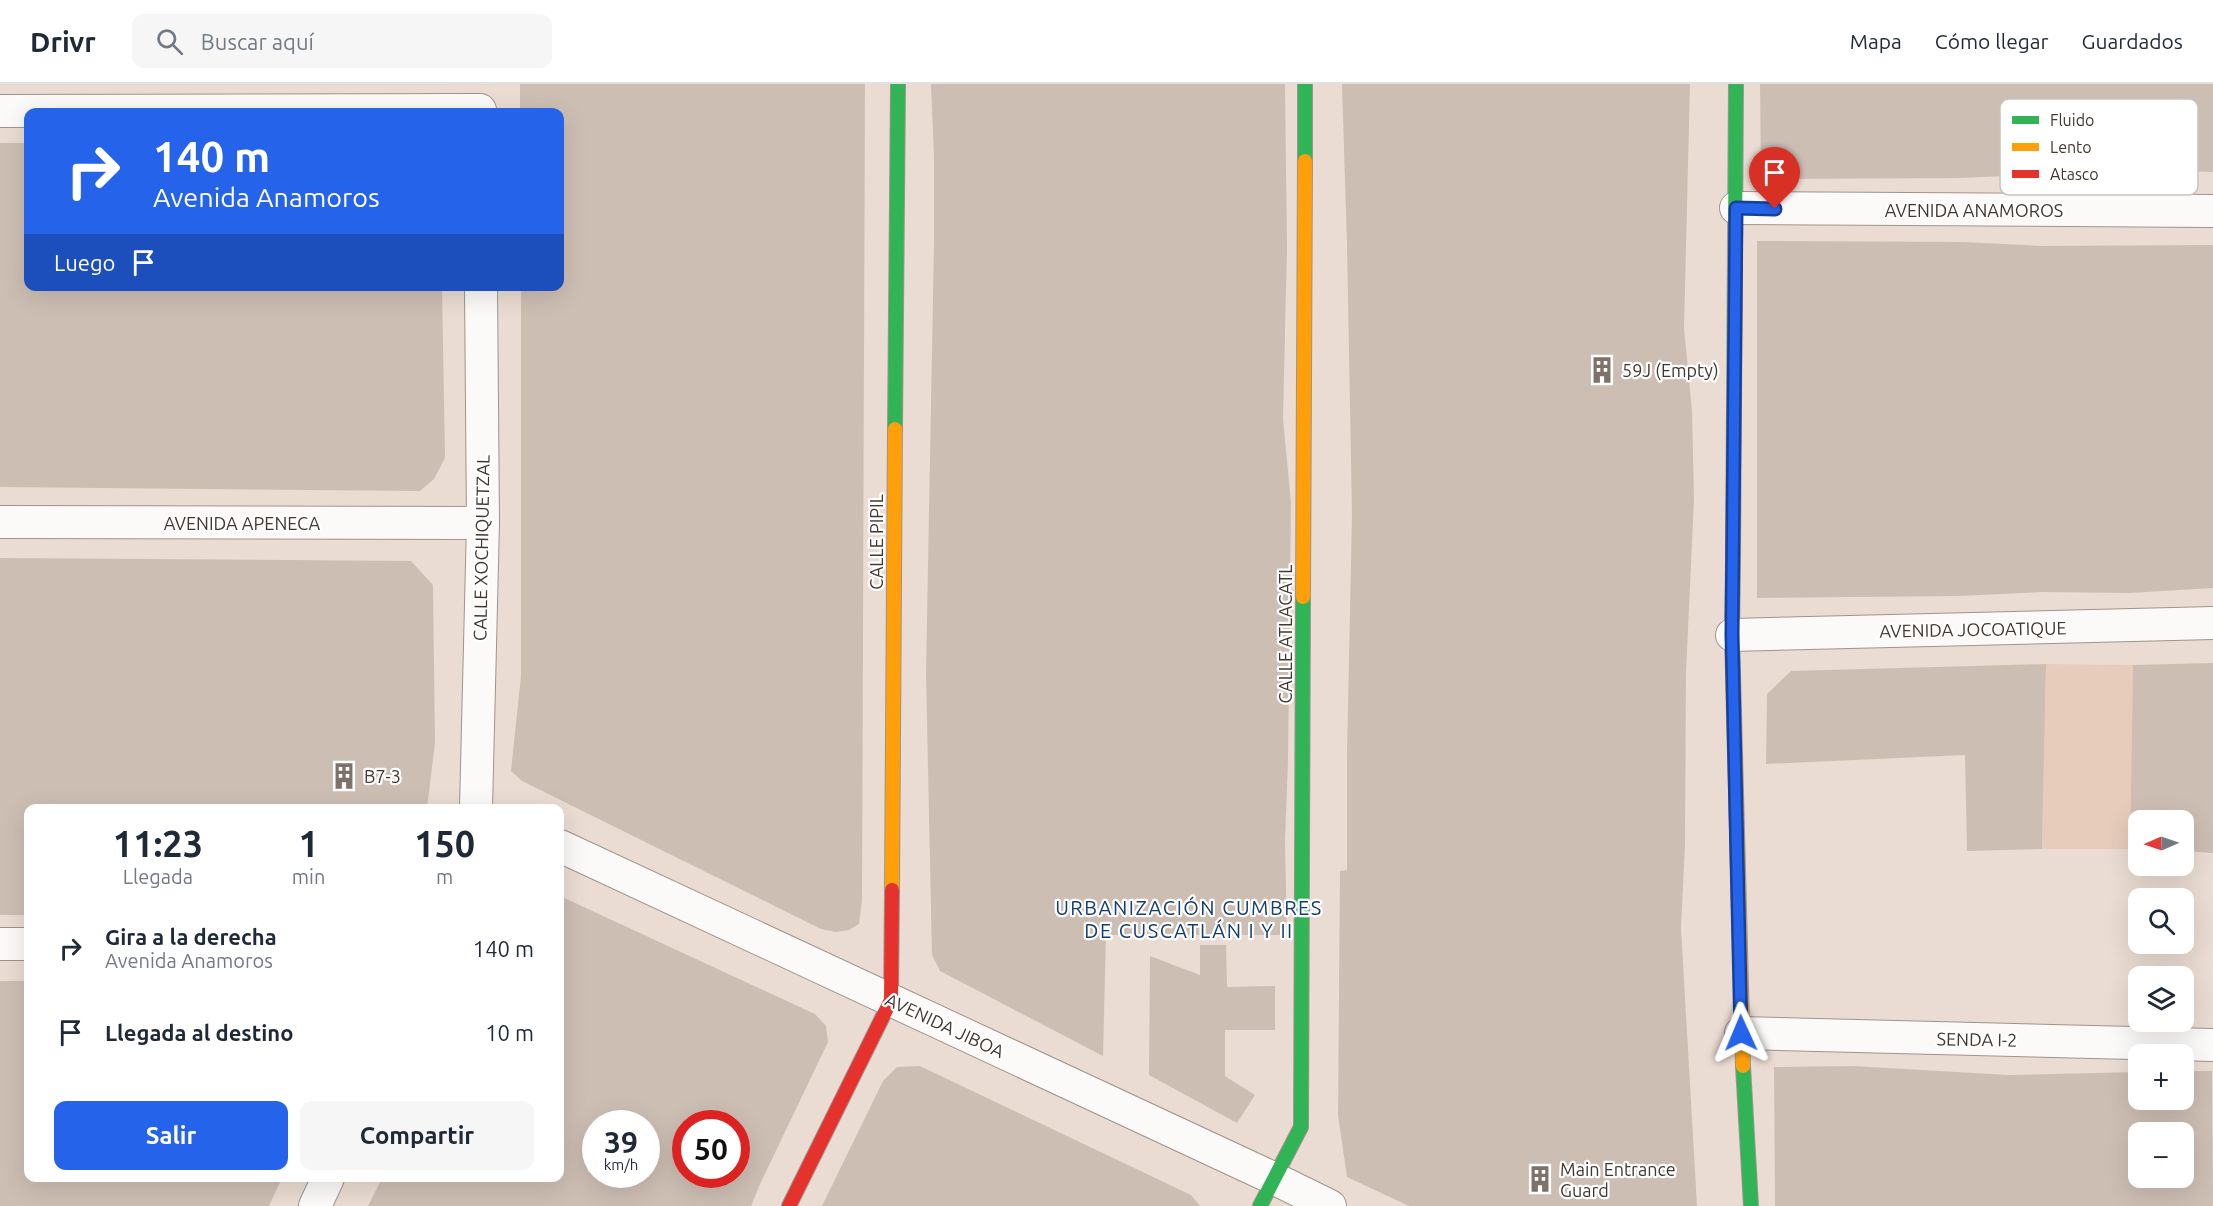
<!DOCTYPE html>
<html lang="es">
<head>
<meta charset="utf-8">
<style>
  body { margin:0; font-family:Ubuntu,sans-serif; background:#f6f6f7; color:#1f2937; height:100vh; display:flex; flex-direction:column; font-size:22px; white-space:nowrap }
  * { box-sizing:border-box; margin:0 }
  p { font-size:20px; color:#747a83 }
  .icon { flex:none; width:33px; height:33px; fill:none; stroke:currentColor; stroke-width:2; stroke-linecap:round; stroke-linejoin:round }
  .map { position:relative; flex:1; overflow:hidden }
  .panel { position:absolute; left:24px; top:720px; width:540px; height:378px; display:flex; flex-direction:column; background:#fff; border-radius:12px; box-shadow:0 6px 24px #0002 }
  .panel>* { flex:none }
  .top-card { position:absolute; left:24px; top:24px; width:540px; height:183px; border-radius:12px; box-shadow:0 6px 24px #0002; background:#2563eb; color:#fff; overflow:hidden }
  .needle { width:39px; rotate:268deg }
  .tools { position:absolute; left:2128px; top:726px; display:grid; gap:12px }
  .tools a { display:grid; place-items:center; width:66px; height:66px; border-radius:12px; background:#fff; box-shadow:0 6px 24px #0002; font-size:30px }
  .speed { position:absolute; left:582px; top:1026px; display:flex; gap:12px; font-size:30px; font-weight:700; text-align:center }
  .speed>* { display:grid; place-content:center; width:78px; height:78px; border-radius:50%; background:#fff; box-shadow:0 6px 24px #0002; line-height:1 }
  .speed small { font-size:15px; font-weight:400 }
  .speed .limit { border:9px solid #d22; background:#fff; color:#111 }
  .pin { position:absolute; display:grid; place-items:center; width:51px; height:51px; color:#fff; margin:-62px -26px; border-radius:50% 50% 50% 0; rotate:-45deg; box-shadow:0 0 6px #0007 }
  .pin .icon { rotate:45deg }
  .me { position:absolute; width:66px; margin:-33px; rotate:359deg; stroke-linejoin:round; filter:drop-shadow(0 0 4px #0008) }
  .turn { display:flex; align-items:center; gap:21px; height:126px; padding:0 30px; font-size:27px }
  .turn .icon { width:78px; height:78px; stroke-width:2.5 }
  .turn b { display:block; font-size:42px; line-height:51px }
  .then { display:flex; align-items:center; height:57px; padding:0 30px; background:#0003; gap:12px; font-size:22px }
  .eta { display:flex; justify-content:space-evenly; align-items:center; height:102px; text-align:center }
  .eta b { font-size:36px; font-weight:600; line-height:42px }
  .button { display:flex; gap:12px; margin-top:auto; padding:12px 30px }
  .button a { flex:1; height:69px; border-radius:12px; background:#2563eb; color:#fff; font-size:24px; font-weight:600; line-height:69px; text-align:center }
  .button a+a { background:#f6f6f7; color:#1f2937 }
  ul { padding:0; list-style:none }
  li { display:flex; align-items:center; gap:18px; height:84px; padding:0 30px }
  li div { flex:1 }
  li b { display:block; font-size:22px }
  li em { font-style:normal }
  header { display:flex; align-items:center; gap:36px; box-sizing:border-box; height:84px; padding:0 30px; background:#fff; border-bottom:2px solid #e0e1e3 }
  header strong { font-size:28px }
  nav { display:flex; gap:33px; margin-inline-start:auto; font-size:21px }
  .search { width:420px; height:54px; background:#f6f6f7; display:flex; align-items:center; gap:15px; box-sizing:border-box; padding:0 21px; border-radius:12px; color:#747a83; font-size:22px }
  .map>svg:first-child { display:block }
  .green { fill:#e7ccbb }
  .building { fill:#cdbeb3; fill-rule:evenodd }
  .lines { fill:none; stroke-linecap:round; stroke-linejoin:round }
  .street-casing { stroke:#9f948d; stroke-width:34 }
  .fast-casing { stroke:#9f948d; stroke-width:16 }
  .slow-casing { stroke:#9f948d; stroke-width:16 }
  .jam-casing { stroke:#9f948d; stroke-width:16 }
  .street { stroke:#fcfaf8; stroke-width:32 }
  .fast { stroke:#30b455; stroke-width:14 }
  .slow { stroke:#ff9f0a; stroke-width:14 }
  .jam { stroke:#e5322d; stroke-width:14 }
  .route-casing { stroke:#184099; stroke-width:15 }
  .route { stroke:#2563eb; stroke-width:10 }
  .labels { text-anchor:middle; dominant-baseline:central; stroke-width:4.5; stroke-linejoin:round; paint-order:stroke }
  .street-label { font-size:18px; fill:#423831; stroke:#fff }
  .poi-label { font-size:18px; fill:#423831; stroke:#fff; text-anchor:start }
  .neighbourhood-label { font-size:20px; letter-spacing:1.5px; fill:#133e71; stroke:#fff }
  .key { fill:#fff; stroke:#c6c3c1; stroke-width:1.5 }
  .key-label { font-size:16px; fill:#423831 }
</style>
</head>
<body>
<header>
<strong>Drivr</strong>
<div class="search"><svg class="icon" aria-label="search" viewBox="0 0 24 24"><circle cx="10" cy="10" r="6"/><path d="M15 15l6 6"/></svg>Buscar aquí</div>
<nav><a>Mapa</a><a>Cómo llegar</a><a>Guardados</a></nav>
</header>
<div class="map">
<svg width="2213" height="1122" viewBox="0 0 2213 1122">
  <rect width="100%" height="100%" fill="#eadcd2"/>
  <path class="green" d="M 2046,580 L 2133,581 L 2130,765 L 2042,765 Z"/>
  <g class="building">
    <path d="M 520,0 L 865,0 L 862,816 L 859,840 L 849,846 L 836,848 L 821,845 L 522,697 L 511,687 L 521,592 L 521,202 L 560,202 L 560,28 L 520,28 Z"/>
    <path d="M 931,0 L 1285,0 L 1287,164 L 1283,335 L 1291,419 L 1288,678 L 1285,757 L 1287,851 L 1106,851 L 1103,972 L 940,887 L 932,871 L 926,589 L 934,160 L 934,73 Z"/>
    <path d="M 1342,0 L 1690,0 L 1684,244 L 1692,327 L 1694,415 L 1686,589 L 1685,760 L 1681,844 L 1697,1122 L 1409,1122 L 1347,1093 L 1338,1031 L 1340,787 L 1347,786 L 1347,672 L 1352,430 L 1347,160 Z"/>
    <path d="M 1760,0 L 2213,0 L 2213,88 L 2137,86 L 1960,94 L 1761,95 Z"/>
    <path d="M 0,59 L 28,59 L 28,202 L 442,202 L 445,374 L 434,395 L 420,407 L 0,403 Z"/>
    <path d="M 1757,157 L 1963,158 L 2042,162 L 2213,161 L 2213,504 L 2130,509 L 2042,508 L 1959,512 L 1757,514 Z"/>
    <path d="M 0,474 L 411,477 L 433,501 L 435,659 L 427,724 L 28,724 L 28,831 L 0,831 Z"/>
    <path d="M 2213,579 L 2213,769 L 2184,767 L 2184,736 L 2139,736 L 2139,766 L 2130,765 L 2133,581 Z"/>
    <path d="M 2046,580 L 2042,765 L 1967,767 L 1965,671 L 1766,680 L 1767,610 L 1791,587 Z"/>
    <path d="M 560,812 L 815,930 L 826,942 L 828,958 L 761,1098 L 751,1122 L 368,1122 L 382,1094 L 560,1094 ZM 596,1040 L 646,1040 L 646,1090 L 596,1090 ZM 686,1040 L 736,1040 L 736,1090 L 686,1090 Z"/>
    <path d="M 1200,861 L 1226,861 L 1227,903 L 1275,902 L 1275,946 L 1225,946 L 1225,992 L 1255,1011 L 1237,1039 L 1149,991 L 1150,872 L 1200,891 Z"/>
    <path d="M 0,897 L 28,897 L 28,1094 L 282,1094 L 269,1122 L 0,1122 Z"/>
    <path d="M 920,982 L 1191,1111 L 1200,1122 L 822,1122 L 883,997 L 897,983 Z"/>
    <path d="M 1853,982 L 2008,991 L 2139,988 L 2139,1016 L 2184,1016 L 2184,987 L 2212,987 L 2213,1122 L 1775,1122 L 1774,983 ZM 2139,1048 L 2184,1048 L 2184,1094 L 2139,1094 Z"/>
  </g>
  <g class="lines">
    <defs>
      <g id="street">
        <path d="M 0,27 L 480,26"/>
        <path d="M 1736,124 L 2213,127"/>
        <path d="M 0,438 L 483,439"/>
        <path d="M 1732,551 L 2213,539"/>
        <path d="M 476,724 L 483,439 L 481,202"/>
        <path d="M 560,762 L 1275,1095 L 1330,1122"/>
        <path d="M 0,860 L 28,860"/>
        <path d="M 1741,949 L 2213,961"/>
        <path d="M 315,1122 L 328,1094"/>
      </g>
      <g id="fast">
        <path d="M 1305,77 L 1305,0"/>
        <path d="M 895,345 L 898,0"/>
        <path d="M 1733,479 L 1736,0"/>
        <path d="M 1743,982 L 1751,1122"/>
        <path d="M 1260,1122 L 1301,1043 L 1303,513"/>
      </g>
      <g id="slow">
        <path d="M 1733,479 L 1732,551 L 1743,982"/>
        <path d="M 1303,513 L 1305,77"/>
        <path d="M 892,806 L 895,345"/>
      </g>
      <path id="jam" d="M 789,1122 L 891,916 L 892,806"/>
    </defs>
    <use href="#street" class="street-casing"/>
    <use href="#fast" class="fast-casing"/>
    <use href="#slow" class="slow-casing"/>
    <use href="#jam" class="jam-casing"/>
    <use href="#street" class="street"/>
    <use href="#fast" class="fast"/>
    <use href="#slow" class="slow"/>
    <use href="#jam" class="jam"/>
  </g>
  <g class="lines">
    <defs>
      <path id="route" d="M 1741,949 L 1732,551 L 1736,124 L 1775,125"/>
    </defs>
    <use href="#route" class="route-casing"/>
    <use href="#route" class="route"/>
  </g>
  <defs>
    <symbol id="building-bare" viewBox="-9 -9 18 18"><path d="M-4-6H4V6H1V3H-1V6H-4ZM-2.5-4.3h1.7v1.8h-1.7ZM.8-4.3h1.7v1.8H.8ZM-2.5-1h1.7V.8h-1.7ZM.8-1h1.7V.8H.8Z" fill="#7d7169" stroke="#fff" stroke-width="2.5" paint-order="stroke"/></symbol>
  </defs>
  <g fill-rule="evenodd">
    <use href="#building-bare" x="1583" y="267" width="38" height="38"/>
    <use href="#building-bare" x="325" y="673" width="38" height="38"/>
    <use href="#building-bare" x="1521" y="1076" width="38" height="38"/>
  </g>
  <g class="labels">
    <g class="street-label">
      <text x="1974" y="126">AVENIDA ANAMOROS</text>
      <text x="242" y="439">AVENIDA APENECA</text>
      <text transform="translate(876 458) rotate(-90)">CALLE PIPIL</text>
      <text transform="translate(481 464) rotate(-89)">CALLE XOCHIQUETZAL</text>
      <text transform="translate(1973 545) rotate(-1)">AVENIDA JOCOATIQUE</text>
      <text transform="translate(1285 550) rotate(-90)">CALLE ATLACATL</text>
      <text transform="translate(945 941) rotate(25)">AVENIDA JIBOA</text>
      <text transform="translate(1977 955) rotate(1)">SENDA I-2</text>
    </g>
    <g class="poi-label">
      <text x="1622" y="286">59J (Empty)</text>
      <text x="364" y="692">B7-3</text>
      <text x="1560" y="1085">Main Entrance<tspan x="1560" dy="21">Guard</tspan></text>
    </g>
    <g class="neighbourhood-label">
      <text x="1189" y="823">URBANIZACIÓN CUMBRES<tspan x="1189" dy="23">DE CUSCATLÁN I Y II</tspan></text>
    </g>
  </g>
  <rect x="2000" y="15" width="198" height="96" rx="9" class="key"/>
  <rect x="2012" y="32" width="27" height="8" fill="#30b455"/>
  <rect x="2012" y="59" width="27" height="8" fill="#ff9f0a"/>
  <rect x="2012" y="86" width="27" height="8" fill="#e5322d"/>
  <g class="key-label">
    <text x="2050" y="42">Fluido</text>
    <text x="2050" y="69">Lento</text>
    <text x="2050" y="96">Atasco</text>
  </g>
</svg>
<div class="tools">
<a><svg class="needle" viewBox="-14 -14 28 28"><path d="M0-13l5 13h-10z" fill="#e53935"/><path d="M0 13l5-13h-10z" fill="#747a83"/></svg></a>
<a><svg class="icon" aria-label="search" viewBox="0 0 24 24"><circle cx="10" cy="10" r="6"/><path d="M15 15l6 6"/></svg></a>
<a><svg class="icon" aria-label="layers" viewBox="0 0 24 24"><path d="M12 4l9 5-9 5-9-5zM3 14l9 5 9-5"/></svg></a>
<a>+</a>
<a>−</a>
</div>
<div class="speed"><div>39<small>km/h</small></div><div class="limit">50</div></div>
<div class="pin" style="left:1775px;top:125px;background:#d93025"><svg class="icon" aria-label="arrive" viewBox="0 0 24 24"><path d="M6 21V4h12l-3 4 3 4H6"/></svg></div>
<svg class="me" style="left:1741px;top:949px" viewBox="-20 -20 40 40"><path d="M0-17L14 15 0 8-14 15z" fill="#2563eb" stroke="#fff" stroke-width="4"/></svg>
<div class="top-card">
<div class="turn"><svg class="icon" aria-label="right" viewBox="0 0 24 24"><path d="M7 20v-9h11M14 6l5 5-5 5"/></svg><div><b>140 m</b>Avenida Anamoros</div></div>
<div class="then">Luego<svg class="icon" aria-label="arrive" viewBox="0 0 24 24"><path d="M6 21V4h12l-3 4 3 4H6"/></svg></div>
</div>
<section class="panel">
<div class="eta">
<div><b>11:23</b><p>Llegada</p></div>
<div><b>1</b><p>min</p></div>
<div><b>150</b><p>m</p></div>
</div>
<ul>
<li><svg class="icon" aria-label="right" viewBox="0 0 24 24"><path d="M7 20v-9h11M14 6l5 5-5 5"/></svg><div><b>Gira a la derecha</b><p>Avenida Anamoros</p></div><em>140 m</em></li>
<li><svg class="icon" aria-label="arrive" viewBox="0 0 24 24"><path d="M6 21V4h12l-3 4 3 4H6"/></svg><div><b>Llegada al destino</b></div><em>10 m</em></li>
</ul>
<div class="button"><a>Salir</a><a>Compartir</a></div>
</section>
</div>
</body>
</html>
